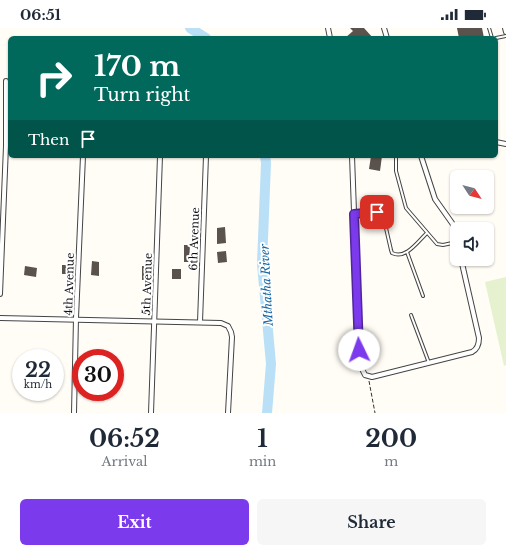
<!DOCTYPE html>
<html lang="en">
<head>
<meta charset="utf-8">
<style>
  body { margin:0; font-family:"Libre Baskerville",serif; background:#f6f6f7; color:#1f2937; height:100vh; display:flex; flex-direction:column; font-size:15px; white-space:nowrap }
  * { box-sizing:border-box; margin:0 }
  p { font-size:13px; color:#747a83 }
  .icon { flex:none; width:22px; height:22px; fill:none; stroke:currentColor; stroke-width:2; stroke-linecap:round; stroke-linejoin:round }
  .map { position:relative; height:385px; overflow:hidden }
  .panel { display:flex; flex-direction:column; background:#fff; flex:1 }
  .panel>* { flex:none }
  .guide { position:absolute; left:8px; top:8px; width:490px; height:122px; border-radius:6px; box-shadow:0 1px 3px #0004; background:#00695c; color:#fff; overflow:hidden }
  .needle { width:26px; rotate:126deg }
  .tools { position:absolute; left:450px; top:142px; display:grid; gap:8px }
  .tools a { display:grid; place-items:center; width:44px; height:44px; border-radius:6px; background:#fff; box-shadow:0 1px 3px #0004; font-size:20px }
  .speed { position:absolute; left:12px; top:321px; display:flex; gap:8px; font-size:20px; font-weight:700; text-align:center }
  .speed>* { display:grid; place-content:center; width:52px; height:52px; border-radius:50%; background:#fff; box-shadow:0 1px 3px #0004; line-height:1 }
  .speed small { font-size:10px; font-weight:400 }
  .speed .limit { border:6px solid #d22; background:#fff; color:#111 }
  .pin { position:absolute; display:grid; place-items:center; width:34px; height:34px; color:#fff; margin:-17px; border-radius:8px; box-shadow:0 2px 6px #0006 }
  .me { position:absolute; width:44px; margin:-22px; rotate:357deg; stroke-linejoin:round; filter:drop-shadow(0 0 3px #0008) }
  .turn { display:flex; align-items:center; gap:14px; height:84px; padding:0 20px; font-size:18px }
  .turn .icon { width:52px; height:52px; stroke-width:2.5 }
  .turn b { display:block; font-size:28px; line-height:34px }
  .then { display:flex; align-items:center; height:38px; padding:0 20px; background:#0003; gap:8px; font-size:15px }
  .eta { display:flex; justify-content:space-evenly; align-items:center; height:68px; text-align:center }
  .eta b { font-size:24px; font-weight:700; line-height:28px }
  .button { display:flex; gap:8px; margin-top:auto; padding:8px 20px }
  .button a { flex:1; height:46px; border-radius:6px; background:#7c3aed; color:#fff; font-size:16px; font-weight:700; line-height:46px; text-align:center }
  .button a+a { background:#f6f6f7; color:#1f2937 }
  .status { display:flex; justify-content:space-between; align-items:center; height:28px; padding:0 20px; background:#fff; direction:ltr }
  .status svg { height:11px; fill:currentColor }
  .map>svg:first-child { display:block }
  .pitch { fill:#e6f2cf }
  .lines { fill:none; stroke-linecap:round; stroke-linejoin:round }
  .river { stroke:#b9e0f7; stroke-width:10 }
  .building { fill:#5a524d }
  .service-casing { stroke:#444; stroke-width:4 }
  .minor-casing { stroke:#444; stroke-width:6 }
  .path { stroke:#333; stroke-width:1; stroke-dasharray:4 2; stroke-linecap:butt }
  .service { stroke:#fff; stroke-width:2 }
  .minor { stroke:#fff; stroke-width:4 }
  .route-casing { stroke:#51269a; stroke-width:10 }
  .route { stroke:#7c3aed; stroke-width:7 }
  .labels { text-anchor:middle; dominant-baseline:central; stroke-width:4; stroke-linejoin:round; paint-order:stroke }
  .street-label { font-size:11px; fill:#111; stroke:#fff }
  .water-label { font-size:12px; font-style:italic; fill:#1768a6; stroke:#fff }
</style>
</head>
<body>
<div class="status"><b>06:51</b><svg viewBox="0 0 49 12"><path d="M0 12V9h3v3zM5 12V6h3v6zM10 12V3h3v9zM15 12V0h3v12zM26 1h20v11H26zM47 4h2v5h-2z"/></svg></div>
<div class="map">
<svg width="506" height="385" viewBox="0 0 506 385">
  <rect width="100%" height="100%" fill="#fffdf5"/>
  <path class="pitch" d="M 506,249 L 506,337 L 504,338 L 485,254 Z"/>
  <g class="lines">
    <g class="river">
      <path d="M 190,0 L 206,10"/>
      <path d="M 265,128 L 266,135 L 262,236 L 271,336 L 267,385"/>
    </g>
  </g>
  <g class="building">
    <path d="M 350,0 L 364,0 L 373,10 L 345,10 L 353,3 Z"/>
    <path d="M 457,0 L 482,0 L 484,10 L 459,10 Z"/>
    <path d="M 371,128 L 382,128 L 380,143 L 369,141 Z"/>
    <path d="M 225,199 L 226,215 L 217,216 L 217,200 Z"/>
    <path d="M 184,217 L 190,217 L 189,234 L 184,234 Z"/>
    <path d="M 226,223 L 227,234 L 218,235 L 217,224 Z"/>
    <path d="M 92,233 L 99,234 L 99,248 L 91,247 Z"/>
    <path d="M 62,237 L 73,237 L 72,246 L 62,246 Z"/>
    <path d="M 25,238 L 37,240 L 36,249 L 24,247 Z"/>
    <rect x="142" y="238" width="8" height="14"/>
    <rect x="172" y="241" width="9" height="10"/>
  </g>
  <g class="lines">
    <defs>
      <g id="service">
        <path d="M 489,0 L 492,10"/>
        <path d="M 496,10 L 506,8"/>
        <path d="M 396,128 L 396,143 L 406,180 L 437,216 L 443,217 L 457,214"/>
        <path d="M 355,186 L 377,184 L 383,187 L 391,222 L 392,225 C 406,232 418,213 427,205"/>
        <path d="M 407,224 L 423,268"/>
        <path d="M 411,287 L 429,335"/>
      </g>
      <g id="minor">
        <path d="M 328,0 L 330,10"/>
        <path d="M 384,0 L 387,10"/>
        <path d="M 505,0 L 506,4"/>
        <path d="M 496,114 L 506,116"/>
        <path d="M 352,128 L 359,322 L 361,339 L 365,347 L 372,349 L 472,324 C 478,321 479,316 479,310 L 461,231"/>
        <path d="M 421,128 L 435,171 L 452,195 L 457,205"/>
        <path d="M 0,266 L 6,118 L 6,53"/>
        <path d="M 0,290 L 221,295 L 228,298 L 231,304 L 232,309 L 228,385"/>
        <path d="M 200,294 L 206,128"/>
        <path d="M 74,385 L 76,290 L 83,128"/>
        <path d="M 151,385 L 160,128"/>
      </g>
    </defs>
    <use href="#service" class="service-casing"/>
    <use href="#minor" class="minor-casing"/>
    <path class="path" d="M 369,353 L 375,385"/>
    <use href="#service" class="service"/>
    <use href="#minor" class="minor"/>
  </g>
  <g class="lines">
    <defs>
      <path id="route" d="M 359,322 L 354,186 L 377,184"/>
    </defs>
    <use href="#route" class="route-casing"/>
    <use href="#route" class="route"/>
  </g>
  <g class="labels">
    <g class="street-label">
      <text transform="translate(194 211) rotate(-88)">6th Avenue</text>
      <text transform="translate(69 256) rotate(-88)">4th Avenue</text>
      <text transform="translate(147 256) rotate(-88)">5th Avenue</text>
    </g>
    <g class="water-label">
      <text transform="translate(266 257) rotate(-93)">Mthatha River</text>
    </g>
  </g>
</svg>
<div class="tools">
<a><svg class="needle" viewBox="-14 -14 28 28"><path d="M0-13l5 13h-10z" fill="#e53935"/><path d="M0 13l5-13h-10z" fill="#747a83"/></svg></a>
<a><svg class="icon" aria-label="sound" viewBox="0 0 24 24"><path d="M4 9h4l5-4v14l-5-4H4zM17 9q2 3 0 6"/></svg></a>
</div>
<div class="speed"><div>22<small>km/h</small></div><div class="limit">30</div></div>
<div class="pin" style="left:377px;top:184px;background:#d93025"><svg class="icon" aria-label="arrive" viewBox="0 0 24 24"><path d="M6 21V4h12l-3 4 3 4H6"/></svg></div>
<svg class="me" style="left:359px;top:322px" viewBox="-20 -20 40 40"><circle r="19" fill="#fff"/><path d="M0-13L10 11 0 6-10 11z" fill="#7c3aed"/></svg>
<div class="guide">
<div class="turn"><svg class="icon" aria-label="right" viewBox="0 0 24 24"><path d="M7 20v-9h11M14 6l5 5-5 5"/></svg><div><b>170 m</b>Turn right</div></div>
<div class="then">Then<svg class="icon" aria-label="arrive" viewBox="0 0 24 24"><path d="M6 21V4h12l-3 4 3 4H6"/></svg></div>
</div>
</div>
<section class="panel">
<div class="eta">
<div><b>06:52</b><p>Arrival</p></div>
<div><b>1</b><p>min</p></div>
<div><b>200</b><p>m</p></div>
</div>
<div class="button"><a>Exit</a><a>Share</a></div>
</section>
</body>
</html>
